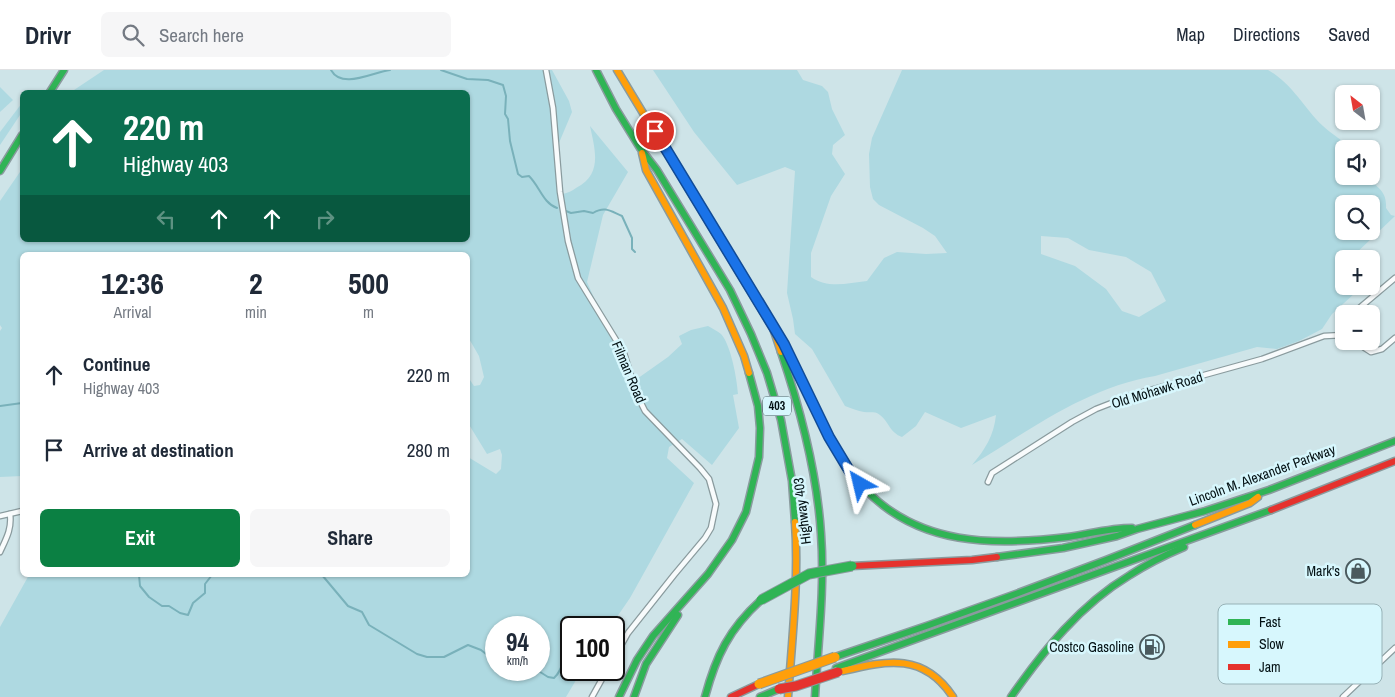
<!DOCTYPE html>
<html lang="en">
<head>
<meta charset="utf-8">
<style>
  body { margin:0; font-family:"Archivo Narrow",sans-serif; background:#f6f6f7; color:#1f2937; height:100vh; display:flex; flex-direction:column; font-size:19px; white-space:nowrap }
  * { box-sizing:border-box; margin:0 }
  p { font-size:16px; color:#747a83 }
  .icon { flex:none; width:28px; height:28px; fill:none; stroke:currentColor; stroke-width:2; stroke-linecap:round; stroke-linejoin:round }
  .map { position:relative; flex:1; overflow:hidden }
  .side { position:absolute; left:20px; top:182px; width:450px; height:325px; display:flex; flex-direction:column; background:#fff; border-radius:8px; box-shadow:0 1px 4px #0004 }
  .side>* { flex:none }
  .banner { position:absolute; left:20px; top:20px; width:450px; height:152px; border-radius:8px; box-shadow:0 1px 4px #0004; background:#0b6e4f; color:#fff; overflow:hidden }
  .needle { width:32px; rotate:329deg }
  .fabs { position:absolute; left:1335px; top:15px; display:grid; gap:10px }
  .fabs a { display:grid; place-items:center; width:45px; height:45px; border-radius:8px; background:#fff; box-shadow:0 1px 4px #0004; font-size:25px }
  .speed { position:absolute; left:485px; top:546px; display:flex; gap:10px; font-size:25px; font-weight:700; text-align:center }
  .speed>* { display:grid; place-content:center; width:65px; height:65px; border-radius:50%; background:#fff; box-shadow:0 1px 4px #0004; line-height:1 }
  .speed small { font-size:12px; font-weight:400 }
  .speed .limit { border:2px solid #111; border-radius:8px; background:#fff; color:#111 }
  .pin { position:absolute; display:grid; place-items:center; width:42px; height:42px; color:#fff; margin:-21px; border:2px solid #fff; border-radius:50%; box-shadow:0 1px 5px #0007 }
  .me { position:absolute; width:55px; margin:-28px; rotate:323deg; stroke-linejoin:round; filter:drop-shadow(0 0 4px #0008) }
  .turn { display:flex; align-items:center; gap:18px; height:105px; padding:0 20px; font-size:22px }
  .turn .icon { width:65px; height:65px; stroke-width:2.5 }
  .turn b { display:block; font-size:35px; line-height:42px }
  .lanes { display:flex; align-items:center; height:48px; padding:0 20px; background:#0003; justify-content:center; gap:25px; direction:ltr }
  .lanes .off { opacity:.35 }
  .eta { display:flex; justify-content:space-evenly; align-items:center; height:85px; text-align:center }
  .eta b { font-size:30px; font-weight:700; line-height:35px }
  .action { display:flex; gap:10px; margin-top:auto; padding:10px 20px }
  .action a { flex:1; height:58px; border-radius:8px; background:#0b8043; color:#fff; font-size:20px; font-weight:700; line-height:58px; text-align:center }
  .action a+a { background:#f6f6f7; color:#1f2937 }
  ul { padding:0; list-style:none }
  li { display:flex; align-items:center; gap:15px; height:75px; padding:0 20px }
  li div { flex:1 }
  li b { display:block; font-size:19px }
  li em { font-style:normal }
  header { display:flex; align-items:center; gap:30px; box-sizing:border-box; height:70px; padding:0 25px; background:#fff; border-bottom:1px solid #e0e1e3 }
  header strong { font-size:24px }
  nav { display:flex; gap:28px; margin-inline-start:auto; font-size:18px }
  .search { width:350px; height:45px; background:#f6f6f7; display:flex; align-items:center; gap:12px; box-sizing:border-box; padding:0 18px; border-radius:8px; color:#747a83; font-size:19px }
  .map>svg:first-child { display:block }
  .green { fill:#aed9e1; fill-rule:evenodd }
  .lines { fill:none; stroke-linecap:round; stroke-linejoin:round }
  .stream { stroke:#79b1ba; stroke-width:2 }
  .street-casing { stroke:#8a9b9e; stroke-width:7 }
  .fast-casing { stroke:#8a9b9e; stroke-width:9 }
  .slow-casing { stroke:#8a9b9e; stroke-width:9 }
  .jam-casing { stroke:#8a9b9e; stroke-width:9 }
  .street { stroke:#f8fbfc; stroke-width:4.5 }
  .fast { stroke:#30b455; stroke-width:6 }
  .slow { stroke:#ff9f0a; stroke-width:6 }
  .jam { stroke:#e5322d; stroke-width:6 }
  .fast-bridge-casing { stroke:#8a9b9e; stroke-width:11; stroke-linecap:butt }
  .slow-bridge-casing { stroke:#8a9b9e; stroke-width:11; stroke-linecap:butt }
  .jam-bridge-casing { stroke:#8a9b9e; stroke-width:11; stroke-linecap:butt }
  .fast-bridge { stroke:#30b455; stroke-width:9 }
  .slow-bridge { stroke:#ff9f0a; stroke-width:9 }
  .jam-bridge { stroke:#e5322d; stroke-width:9 }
  .route-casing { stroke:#114b97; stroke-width:12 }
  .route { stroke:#1a73e8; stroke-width:9 }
  .labels { text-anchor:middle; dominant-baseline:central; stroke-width:5; stroke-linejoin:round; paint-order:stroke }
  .shield { fill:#d7f7fd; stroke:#435559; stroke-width:1 }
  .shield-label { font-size:12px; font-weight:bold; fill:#031013 }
  .street-label { font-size:14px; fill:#031013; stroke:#d7f7fd }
  .poi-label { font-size:14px; fill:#031013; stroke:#d7f7fd; text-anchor:end }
  .key { fill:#d7f7fd; stroke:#97b2b7; stroke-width:1 }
  .key-label { font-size:14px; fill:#031013 }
</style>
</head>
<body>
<header>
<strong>Drivr</strong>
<div class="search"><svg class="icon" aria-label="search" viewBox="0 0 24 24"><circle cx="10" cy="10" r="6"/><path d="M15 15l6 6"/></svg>Search here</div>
<nav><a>Map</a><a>Directions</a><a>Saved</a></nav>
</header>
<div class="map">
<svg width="1395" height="627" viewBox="0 0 1395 627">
  <rect width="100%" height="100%" fill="#cee4e8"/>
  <g class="green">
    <path d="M 104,0 L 552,0 L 569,31 L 572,42 L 556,80 L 558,124 C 566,124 570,122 576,118 C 603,104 595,80 590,56 L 628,102 L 603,145 L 587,212 L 606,255 L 626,284 L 634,311 L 668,287 L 682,274 L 679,266 L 691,260 L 708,256 C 712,258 717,261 721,264 C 731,275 737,309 738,324 L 733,325 L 739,358 L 712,395 L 682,369 L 669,377 L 667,388 L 694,413 L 630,528 L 610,557 L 571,558 L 571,600 L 582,600 L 566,627 L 0,627 L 0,557 L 29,505 L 468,505 L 468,387 L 496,404 L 501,399 L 502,385 L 500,379 L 487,384 L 468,353 L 468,307 L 474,316 L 480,315 L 484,307 L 479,286 L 468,267 L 468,185 L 22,185 L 22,406 L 0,407 L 0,261 L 2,258 L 0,255 L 0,131 L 22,99 L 22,170 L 468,170 L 468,22 L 71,22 ZM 496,558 L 539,558 L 539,600 L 496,600 Z"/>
    <path d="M 653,0 L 797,0 L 803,10 L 822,16 L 828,22 L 832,39 L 845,65 L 833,75 L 832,84 L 845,104 L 831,126 L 811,183 L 811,207 C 828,219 848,213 867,211 L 884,188 L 897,182 L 926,184 L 947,183 L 935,166 L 923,158 L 879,135 L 873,129 L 870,117 L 869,84 L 872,68 L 902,0 L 1268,0 C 1292,13 1304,38 1323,56 C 1332,65 1341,68 1350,79 L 1344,79 L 1344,106 L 1368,106 C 1377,119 1387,120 1386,138 L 1391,145 L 1395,146 L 1350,189 L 1344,189 L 1344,216 L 1354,216 L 1355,223 L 1332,244 L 1322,259 L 1299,271 L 1277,279 L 1257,277 L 1155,306 C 1087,317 1030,360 972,395 C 985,380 994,365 996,345 L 961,358 L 925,342 L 916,356 L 902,367 C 890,363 889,352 880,345 C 876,341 870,343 864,342 C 858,341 851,338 845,336 L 812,279 L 795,264 L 793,249 L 787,223 L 795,101 L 785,97 L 737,115 L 694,62 ZM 1344,134 L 1371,134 L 1371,161 L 1344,161 ZM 1041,166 L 1068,168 L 1089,180 L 1126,187 L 1151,202 L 1166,231 L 1139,247 L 1122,241 L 1106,219 L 1075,196 L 1041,184 Z"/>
    <path d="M 0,17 L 13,30 L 0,42 Z"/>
    <path d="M 22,33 L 22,42 L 0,75 L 0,62 Z"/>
  </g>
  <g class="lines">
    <g class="stream">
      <path d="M 331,0 C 342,20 373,2 390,0"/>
      <path d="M 441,0 L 467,9 L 488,10 L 503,15 L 506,26 L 505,44 L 508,49 L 510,71 L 518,104 L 522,107 L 529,106 C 540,117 543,133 557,138"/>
      <path d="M 566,141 L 571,143 L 584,141 L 593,143 C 605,136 610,141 622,146 L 632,168 L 632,179 L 635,182"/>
      <path d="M 0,336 L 22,333"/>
      <path d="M 139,505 L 140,516 L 149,527 L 162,536 L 169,536 L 180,543 L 188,545 L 193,533 L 205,523 L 205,514 L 212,505"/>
      <path d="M 322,505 L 348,536 L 362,542 L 369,555 L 417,584 L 427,587 L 444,587 L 468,575 L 481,580 L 496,592"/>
      <path d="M 537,600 L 548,607 L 554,608 C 563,600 563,589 568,579 L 571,579"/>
    </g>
    <defs>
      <g id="street">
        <path d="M 546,0 L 553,38 L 560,122 L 568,171 L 578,208 L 624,283 L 637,325 L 645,341 L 700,398 L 709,409 L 716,434 L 711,458 L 705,468 L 674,505 L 628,563 L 614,588"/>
        <path d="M 1354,244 L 1357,240 L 1395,208"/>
        <path d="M 1354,271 L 1371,282 L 1382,279 L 1395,268"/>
        <path d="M 988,412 L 992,403 L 1003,396 L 1072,352 L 1096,339 L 1132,325 L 1262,289 L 1324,266 L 1344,265"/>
        <path d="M 0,446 L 22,441"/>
        <path d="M 0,482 C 6,469 12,459 10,444"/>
        <path d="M 592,627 L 607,600"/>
        <path d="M 1343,627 L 1395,578"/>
      </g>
      <g id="fast">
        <path d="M 596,0 L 616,39 L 640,78 L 657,100 L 730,220 L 751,264 L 767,303 L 781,350 L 792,411 L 795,452"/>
        <path d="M 50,22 L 64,0"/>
        <path d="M 0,101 L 22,65"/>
        <path d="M 781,282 C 801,341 817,401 821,464 C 825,518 818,573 815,627"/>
        <path d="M 864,418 C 918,476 994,476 1068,467 C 1089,464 1110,458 1132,458"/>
        <path d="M 997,487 L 1063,478 L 1117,466 L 1137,459 L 1205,441 L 1269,420 L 1395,371"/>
        <path d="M 835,587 C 956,547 1076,503 1195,455"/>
        <path d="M 836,598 L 1271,440"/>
        <path d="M 619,627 L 637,590 L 653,566 L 708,504 L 732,470 L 746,442 L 759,387 L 760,358 L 758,336 L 749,303"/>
        <path d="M 634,627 L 646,594 L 678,545"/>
        <path d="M 705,627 C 716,586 729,559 761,530"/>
        <path d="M 760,627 L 779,619"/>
        <path d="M 1011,627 C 1044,580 1080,535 1130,505 C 1147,494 1165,485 1184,477"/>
      </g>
      <g id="slow">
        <path d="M 617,0 L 773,258 L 781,282"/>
        <path d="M 642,83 L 646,100 L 723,238 L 744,286 L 749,303"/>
        <path d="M 777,263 L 784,274 C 808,324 829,375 864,418"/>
        <path d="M 1195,455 L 1250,433 L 1258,427"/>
        <path d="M 843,601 C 888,590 924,583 953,627"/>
        <path d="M 788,627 C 792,569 799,510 795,452"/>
      </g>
      <g id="jam">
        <path d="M 1271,440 L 1395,391"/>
        <path d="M 852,496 L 972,490 L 997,487"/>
        <path d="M 731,627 L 759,614"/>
      </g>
    </defs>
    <use href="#street" class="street-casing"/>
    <use href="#fast" class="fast-casing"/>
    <use href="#slow" class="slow-casing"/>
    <use href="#jam" class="jam-casing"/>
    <use href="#street" class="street"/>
    <use href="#fast" class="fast"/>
    <use href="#slow" class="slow"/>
    <use href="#jam" class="jam"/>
    <defs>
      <path id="fast-bridge" d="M 761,530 L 809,504 L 852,496"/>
      <path id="slow-bridge" d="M 759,614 L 835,587"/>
      <path id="jam-bridge" d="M 779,619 L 796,616 L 838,602"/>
    </defs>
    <use href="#fast-bridge" class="fast-bridge-casing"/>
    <use href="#slow-bridge" class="slow-bridge-casing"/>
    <use href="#jam-bridge" class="jam-bridge-casing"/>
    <use href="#fast-bridge" class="fast-bridge"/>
    <use href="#slow-bridge" class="slow-bridge"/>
    <use href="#jam-bridge" class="jam-bridge"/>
  </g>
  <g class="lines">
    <defs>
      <path id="route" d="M 655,61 L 784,274 L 829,367 L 850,402 L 860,414"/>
    </defs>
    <use href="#route" class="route-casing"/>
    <use href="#route" class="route"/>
  </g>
  <defs>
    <symbol id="shop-ring" viewBox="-11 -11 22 22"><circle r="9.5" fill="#d7f7fd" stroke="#4a5a5e" stroke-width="1.5"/><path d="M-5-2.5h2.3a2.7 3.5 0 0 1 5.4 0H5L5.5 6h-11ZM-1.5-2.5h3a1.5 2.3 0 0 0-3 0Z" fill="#4a5a5e"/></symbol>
    <symbol id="fuel-ring" viewBox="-11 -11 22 22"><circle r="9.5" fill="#d7f7fd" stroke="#4a5a5e" stroke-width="1.5"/><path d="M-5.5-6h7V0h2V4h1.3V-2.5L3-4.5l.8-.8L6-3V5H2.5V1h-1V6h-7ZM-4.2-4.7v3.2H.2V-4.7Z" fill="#4a5a5e"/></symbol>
  </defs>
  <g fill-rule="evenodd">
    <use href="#shop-ring" x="1344" y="487" width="28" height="28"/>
    <use href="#fuel-ring" x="1138" y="563" width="28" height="28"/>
  </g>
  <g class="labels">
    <rect class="shield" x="763" y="326.5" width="28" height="19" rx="4"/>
    <g class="shield-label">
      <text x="777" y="336">403</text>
    </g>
    <g class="street-label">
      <text transform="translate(629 302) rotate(67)">Filman Road</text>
      <text transform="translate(1157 320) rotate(-17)">Old Mohawk Road</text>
      <text transform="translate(1262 405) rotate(-20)">Lincoln M. Alexander Parkway</text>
      <text transform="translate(802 441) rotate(-97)">Highway 403</text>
    </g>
    <g class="poi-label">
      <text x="1340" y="501">Mark's</text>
      <text x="1134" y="577">Costco Gasoline</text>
    </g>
  </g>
  <rect x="1218" y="534" width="164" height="80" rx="8" class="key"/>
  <rect x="1228" y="549" width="22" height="6" fill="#30b455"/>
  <rect x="1228" y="571" width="22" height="7" fill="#ff9f0a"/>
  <rect x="1228" y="594" width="22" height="6" fill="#e5322d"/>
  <g class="key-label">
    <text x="1259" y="557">Fast</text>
    <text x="1259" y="579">Slow</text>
    <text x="1259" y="602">Jam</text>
  </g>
</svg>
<div class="fabs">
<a><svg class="needle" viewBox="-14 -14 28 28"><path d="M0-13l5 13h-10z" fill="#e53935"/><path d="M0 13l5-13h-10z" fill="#747a83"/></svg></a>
<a><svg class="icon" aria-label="sound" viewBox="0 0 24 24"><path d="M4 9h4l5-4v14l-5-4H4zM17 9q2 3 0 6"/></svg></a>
<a><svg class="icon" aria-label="search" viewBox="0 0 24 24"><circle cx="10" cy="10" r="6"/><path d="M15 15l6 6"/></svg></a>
<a>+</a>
<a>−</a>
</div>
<div class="speed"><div>94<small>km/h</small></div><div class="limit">100</div></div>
<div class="pin" style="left:655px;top:61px;background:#d93025"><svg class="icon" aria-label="arrive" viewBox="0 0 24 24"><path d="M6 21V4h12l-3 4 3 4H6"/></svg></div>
<svg class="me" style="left:860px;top:414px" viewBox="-20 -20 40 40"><path d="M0-17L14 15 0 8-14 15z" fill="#1a73e8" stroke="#fff" stroke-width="4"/></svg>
<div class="banner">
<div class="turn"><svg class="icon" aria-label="ahead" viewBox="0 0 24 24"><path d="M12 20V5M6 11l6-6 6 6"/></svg><div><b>220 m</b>Highway 403</div></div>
<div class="lanes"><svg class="icon off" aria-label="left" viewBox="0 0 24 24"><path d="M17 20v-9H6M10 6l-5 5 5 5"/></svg><svg class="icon" aria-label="ahead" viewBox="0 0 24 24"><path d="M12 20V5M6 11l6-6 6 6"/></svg><svg class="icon" aria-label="ahead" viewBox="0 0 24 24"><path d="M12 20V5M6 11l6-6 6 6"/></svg><svg class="icon off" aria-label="right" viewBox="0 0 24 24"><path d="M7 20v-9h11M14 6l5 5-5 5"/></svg></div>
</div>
<section class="side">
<div class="eta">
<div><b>12:36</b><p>Arrival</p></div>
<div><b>2</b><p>min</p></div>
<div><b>500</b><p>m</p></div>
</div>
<ul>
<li><svg class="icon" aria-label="ahead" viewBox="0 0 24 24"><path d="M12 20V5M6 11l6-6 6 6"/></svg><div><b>Continue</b><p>Highway 403</p></div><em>220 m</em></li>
<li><svg class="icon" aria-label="arrive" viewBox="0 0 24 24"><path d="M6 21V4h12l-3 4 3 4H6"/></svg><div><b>Arrive at destination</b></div><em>280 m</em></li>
</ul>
<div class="action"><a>Exit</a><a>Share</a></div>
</section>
</div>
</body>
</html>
